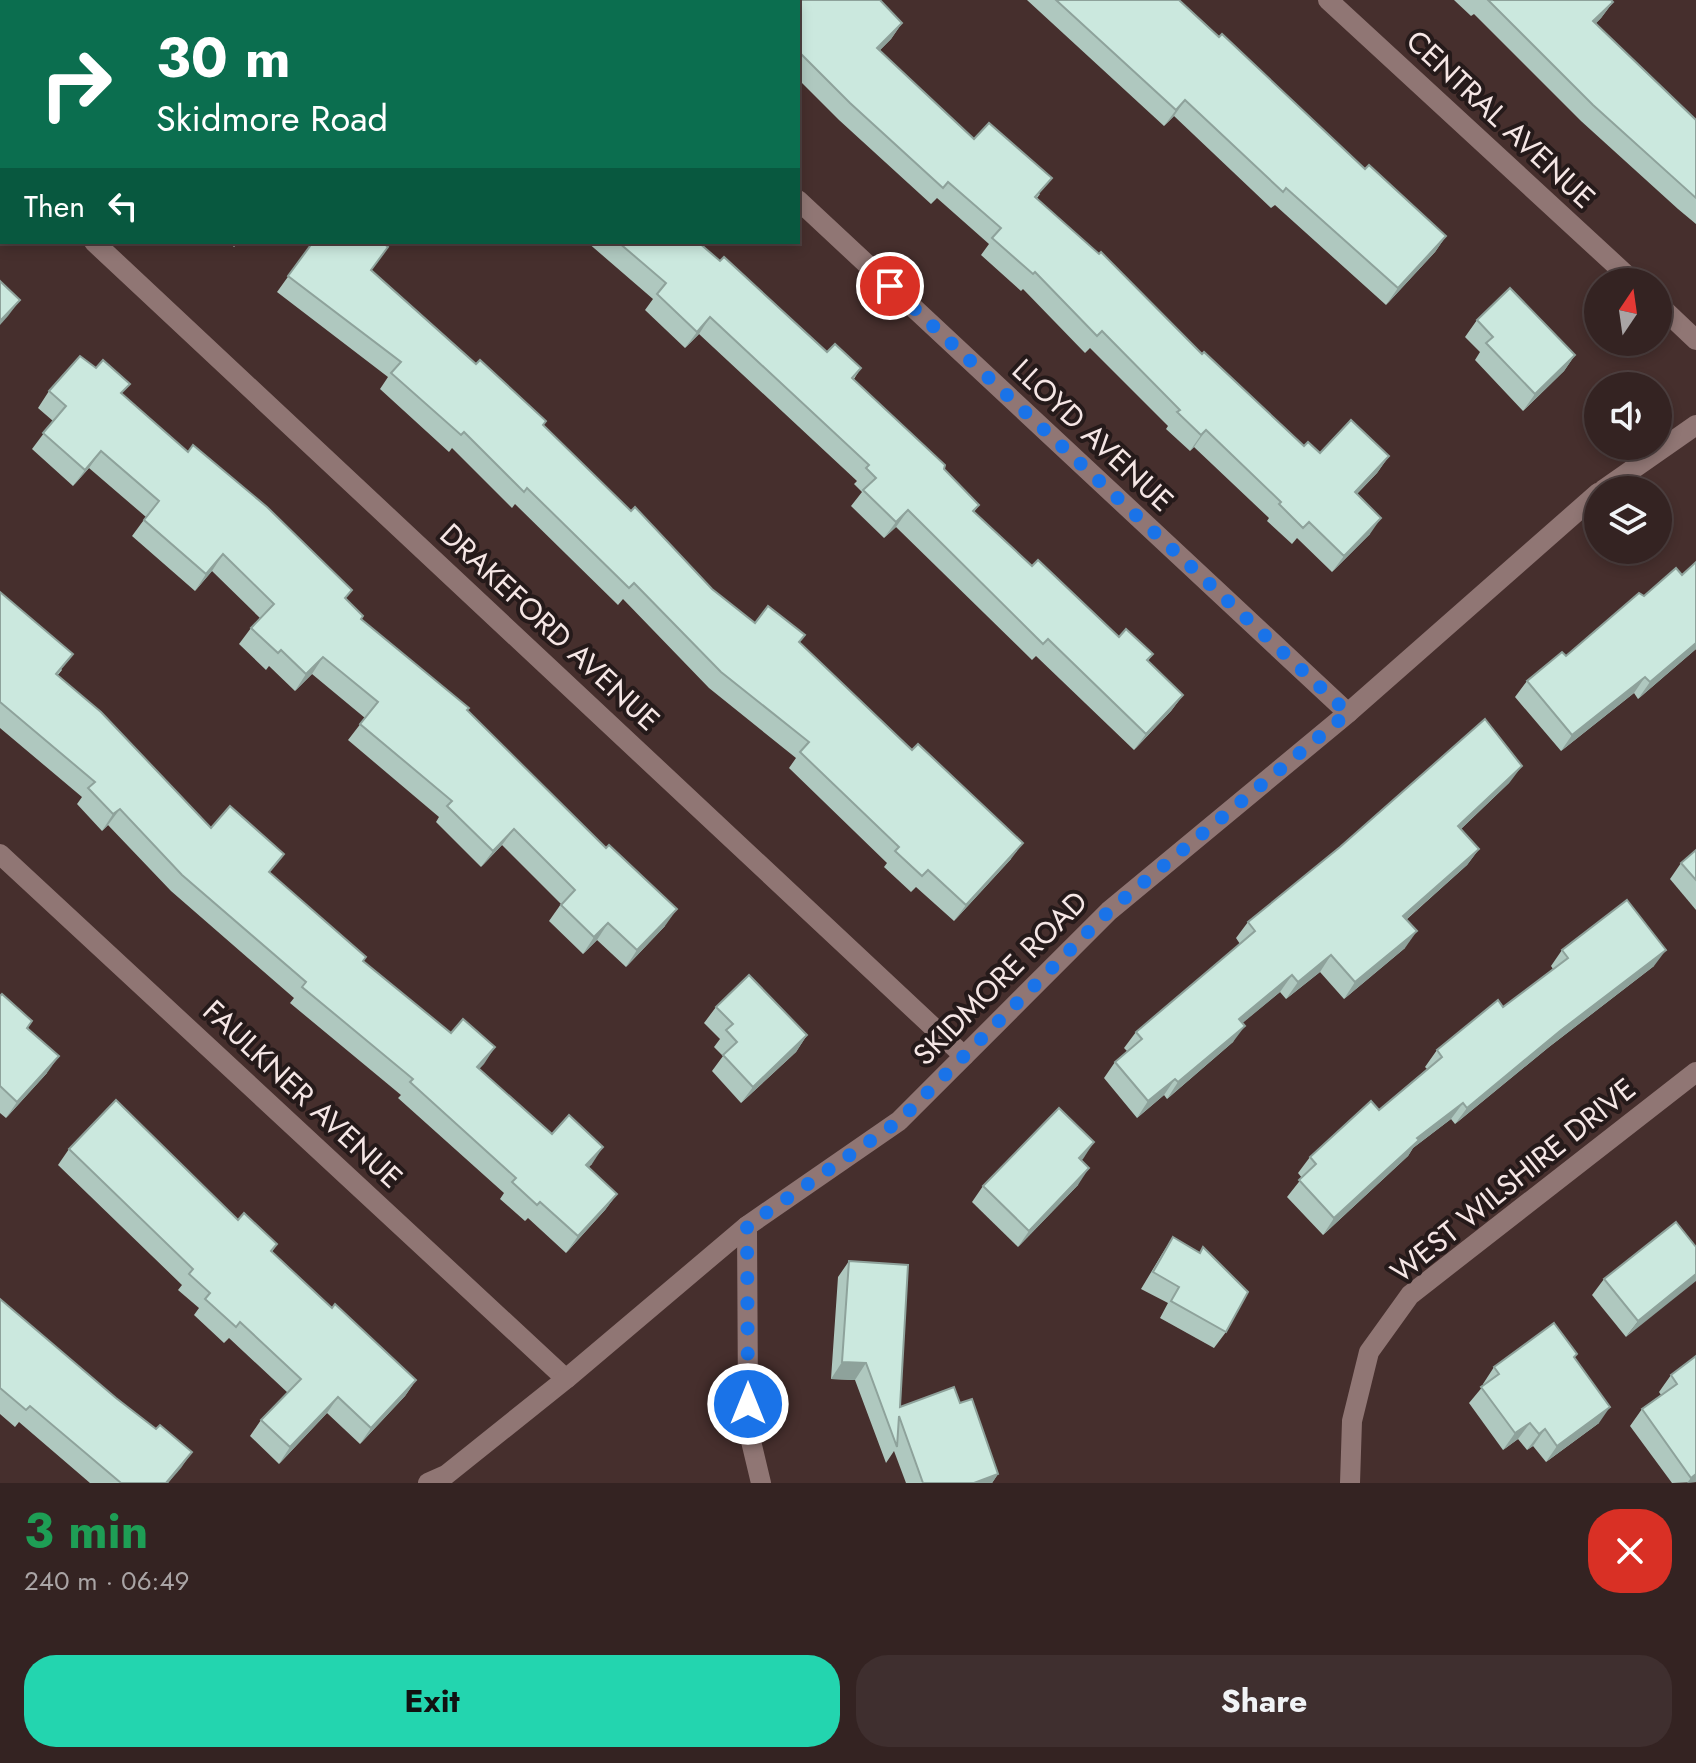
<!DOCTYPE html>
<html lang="en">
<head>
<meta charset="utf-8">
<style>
  body { margin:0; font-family:Jost,sans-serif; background:#3f2f2f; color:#f1f3f6; height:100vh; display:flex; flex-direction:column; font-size:30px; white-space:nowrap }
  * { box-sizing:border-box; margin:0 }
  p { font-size:26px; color:#a9a4a5 }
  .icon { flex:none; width:44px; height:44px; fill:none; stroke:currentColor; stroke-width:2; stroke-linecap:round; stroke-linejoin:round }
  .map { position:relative; height:1483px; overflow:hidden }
  .sheet { display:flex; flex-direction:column; background:#342322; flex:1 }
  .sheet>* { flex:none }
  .banner { position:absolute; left:0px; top:0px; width:800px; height:244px; box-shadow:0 4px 12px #0003,0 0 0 2px #4e4040; background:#0b6e4f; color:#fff; overflow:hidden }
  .needle { width:52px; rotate:13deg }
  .buttons { position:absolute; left:1584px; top:268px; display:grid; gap:16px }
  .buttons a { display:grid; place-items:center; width:88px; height:88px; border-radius:50%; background:#342322; box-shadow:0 4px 12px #0003,0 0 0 2px #4e4040; font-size:40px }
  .pin { position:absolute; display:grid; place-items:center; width:68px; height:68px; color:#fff; margin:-34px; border:4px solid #fff; border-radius:50%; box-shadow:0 2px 8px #0007 }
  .me { position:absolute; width:88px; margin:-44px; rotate:0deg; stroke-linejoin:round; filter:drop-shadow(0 0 6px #0008) }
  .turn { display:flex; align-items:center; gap:28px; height:168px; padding:0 24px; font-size:36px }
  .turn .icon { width:104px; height:104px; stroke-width:2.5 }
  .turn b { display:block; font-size:56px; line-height:68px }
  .then { display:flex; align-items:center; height:76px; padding:0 24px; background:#0003; gap:16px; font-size:30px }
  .round { display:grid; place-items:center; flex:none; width:84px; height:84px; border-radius:32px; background:#3f2f2f }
  .summary { display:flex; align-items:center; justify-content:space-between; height:136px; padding:0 24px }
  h1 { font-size:48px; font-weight:700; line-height:60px; color:#1e9e55 }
  .cta { display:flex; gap:16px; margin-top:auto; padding:16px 24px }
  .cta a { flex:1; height:92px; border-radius:32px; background:#23d5af; color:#111; font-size:32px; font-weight:700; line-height:92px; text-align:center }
  .cta a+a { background:#3f2f2f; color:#f1f3f6 }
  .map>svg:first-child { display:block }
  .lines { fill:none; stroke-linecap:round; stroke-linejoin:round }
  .minor { stroke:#907674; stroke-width:20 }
  .wall { fill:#afc8bf }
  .shaded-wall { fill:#8ea29b }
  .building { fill:#cbe8de; stroke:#8ea29b; stroke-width:2 }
  .route { stroke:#1a73e8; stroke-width:14; stroke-dasharray:0 25.2 }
  .labels { text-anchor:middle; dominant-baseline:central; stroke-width:8; stroke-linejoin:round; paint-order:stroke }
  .street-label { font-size:30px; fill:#f5e6e5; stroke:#251a1a }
</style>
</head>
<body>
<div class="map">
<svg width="1696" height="1483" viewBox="0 0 1696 1483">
  <rect width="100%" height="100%" fill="#462f2d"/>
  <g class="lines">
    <g class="minor">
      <path d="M 581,0 L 583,2"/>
      <path d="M 1328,0 L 1634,282"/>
      <path d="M 68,2 L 70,0"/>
      <path d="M 0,74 L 2,72"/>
      <path d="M 0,154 L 2,155"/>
      <path d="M 798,200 L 1348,713"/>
      <path d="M 94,242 L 964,1056"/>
      <path d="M 1658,304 L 1696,340"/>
      <path d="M 1603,490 L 1696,425"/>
      <path d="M 0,854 L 566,1379"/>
      <path d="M 747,1226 L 748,1404 L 750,1437 L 761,1483"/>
      <path d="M 428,1483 L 446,1475 L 566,1379 L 747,1226 L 899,1121 L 1109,911 L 1348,713 L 1598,493"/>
      <path d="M 1350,1483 L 1352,1421 L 1369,1352 L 1410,1295 L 1696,1072"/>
    </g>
  </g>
  <g class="wall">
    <path d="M 251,0 L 435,0 L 437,2 L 253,2 Z"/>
    <path d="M 714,0 L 880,0 L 902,23 L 891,39 L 879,51 L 974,139 L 1040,194 L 1037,198 L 1202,354 L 1304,446 L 1320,453 L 1389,456 L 1377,473 L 1357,494 L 1370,534 L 1332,572 L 1297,538 L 1292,544 L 1267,521 L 1269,518 L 1194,447 L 1190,451 L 1166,429 L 1168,426 L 1090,348 L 1085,353 L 1023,289 L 1021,291 L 981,255 L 989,244 L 937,198 L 931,204 L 839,120 L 798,79 L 798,2 L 716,2 Z"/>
    <path d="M 1027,0 L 1179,0 L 1365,169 L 1446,236 L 1435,252 L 1386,305 L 1275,205 L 1271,208 L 1174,116 L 1164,126 Z"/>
    <path d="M 1454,0 L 1611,0 L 1613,2 L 1601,18 L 1595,24 L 1696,120 L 1696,224 L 1678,209 L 1581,121 L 1474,14 L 1471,16 Z"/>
    <path d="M 229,242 L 239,242 L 234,247 Z"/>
    <path d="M 313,242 L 371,271 L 476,364 L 546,421 L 543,426 L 712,589 L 755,623 L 799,643 L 1011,859 L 954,921 L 916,887 L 911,892 L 884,867 L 887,863 L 789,768 L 796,758 L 709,688 L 623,599 L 618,605 L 515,504 L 512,508 L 452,448 L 449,452 L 380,389 L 388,377 L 277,292 Z"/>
    <path d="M 587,242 L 698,242 L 827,352 L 861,368 L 854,379 L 979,505 L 974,512 L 1032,566 L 1119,637 L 1153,654 L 1148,661 L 1183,695 L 1171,711 L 1134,750 L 1036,656 L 1032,660 L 896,527 L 884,538 L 851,506 L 862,492 L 854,484 L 857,481 L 699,334 L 685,348 L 645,310 L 653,299 Z"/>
    <path d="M 1477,320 L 1575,355 L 1564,371 L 1523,411 L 1475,360 L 1480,352 L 1465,337 Z"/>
    <path d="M 96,368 L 122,394 L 346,599 L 361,619 L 467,710 L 665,926 L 626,967 L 597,940 L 583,954 L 549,921 L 561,904 L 502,845 L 481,867 L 436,822 L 439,817 L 348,740 L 365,718 L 312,674 L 295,691 L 269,666 L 266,670 L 239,644 L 251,628 L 260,618 L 212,571 L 195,591 L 132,536 L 146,517 L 89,468 L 73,486 L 32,449 L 53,421 L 38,408 L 49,391 Z"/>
    <path d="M 1696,562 L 1696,649 L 1638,699 L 1634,693 L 1561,751 L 1515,697 L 1527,681 L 1566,656 L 1644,596 L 1682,575 Z"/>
    <path d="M 0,592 L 62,670 L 57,676 L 211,828 L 270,874 L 363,961 L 451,1033 L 495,1047 L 479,1069 L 552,1134 L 592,1164 L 588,1167 L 617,1194 L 605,1210 L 566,1253 L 528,1218 L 525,1221 L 500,1199 L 504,1193 L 398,1098 L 401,1095 L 290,1003 L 294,998 L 171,891 L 108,825 L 102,831 L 77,804 L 82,797 L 0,728 Z"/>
    <path d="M 1510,782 L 1461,829 L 1479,849 L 1467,865 L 1406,920 L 1405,948 L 1344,999 L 1320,972 L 1286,999 L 1280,992 L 1242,1023 L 1233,1042 L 1167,1099 L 1164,1095 L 1137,1118 L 1104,1078 L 1115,1062 L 1127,1051 L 1124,1048 L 1136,1032 L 1240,944 L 1236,938 L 1248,922 Z"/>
    <path d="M 1696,850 L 1696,910 L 1670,879 L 1681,863 Z"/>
    <path d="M 1562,950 L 1654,966 L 1549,1047 L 1455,1124 L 1451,1119 L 1413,1148 L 1408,1156 L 1323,1235 L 1287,1197 L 1302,1178 L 1298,1173 L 1310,1157 L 1379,1110 L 1427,1069 L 1425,1067 L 1437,1050 L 1503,1007 L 1553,969 L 1551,966 Z"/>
    <path d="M 0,996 L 32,1021 L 28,1028 L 47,1073 L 6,1118 L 0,1113 Z"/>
    <path d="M 716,1007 L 807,1035 L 796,1052 L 741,1103 L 712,1071 L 723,1056 L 714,1047 L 720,1039 L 704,1023 Z"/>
    <path d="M 69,1149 L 238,1220 L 277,1244 L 272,1252 L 332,1308 L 416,1380 L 405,1396 L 360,1444 L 327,1413 L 279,1464 L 250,1436 L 261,1420 L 288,1393 L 229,1338 L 224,1343 L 194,1315 L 199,1308 L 178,1290 L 182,1285 L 58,1165 Z"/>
    <path d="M 1081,1160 L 1078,1185 L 1018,1247 L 972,1202 L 983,1186 Z"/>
    <path d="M 1173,1237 L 1226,1332 L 1214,1348 L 1160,1318 L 1168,1303 L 1141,1289 L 1162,1254 Z"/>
    <path d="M 1696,1247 L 1626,1337 L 1592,1295 L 1604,1279 Z"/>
    <path d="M 849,1261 L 900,1407 L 960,1403 L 998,1474 L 992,1483 L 906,1483 L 894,1451 L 886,1463 L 855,1380 L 831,1379 L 838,1277 Z"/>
    <path d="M 0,1299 L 116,1398 L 156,1429 L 192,1452 L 168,1483 L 90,1483 L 19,1422 L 15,1427 L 0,1414 Z"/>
    <path d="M 1696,1356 L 1696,1482 L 1672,1483 L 1630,1426 L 1642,1409 L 1661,1395 L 1659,1392 L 1671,1375 Z"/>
    <path d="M 1574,1357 L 1599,1423 L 1546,1462 L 1533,1446 L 1527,1450 L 1518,1439 L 1503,1450 L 1469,1403 L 1484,1385 L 1483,1384 L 1494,1367 Z"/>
  </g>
  <g class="shaded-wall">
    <path d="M 1613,2 L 1601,18 L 1581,38 L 1593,21 Z"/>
    <path d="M 902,23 L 891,39 L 865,65 L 877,48 Z"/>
    <path d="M 1185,100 L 1174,116 L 1164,126 L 1176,110 Z"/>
    <path d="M 1446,236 L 1435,252 L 1386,305 L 1398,288 Z"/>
    <path d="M 20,300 L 8,316 L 0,325 L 0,321 Z"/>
    <path d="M 710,317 L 699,334 L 685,348 L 697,332 Z"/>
    <path d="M 1575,355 L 1564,371 L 1523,411 L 1535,394 Z"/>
    <path d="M 1206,430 L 1194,447 L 1190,451 L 1201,435 Z"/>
    <path d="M 101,451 L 89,468 L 73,486 L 85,470 Z"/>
    <path d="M 1389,456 L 1377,473 L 1343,508 L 1355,492 Z"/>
    <path d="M 908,510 L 896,527 L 884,538 L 896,522 Z"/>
    <path d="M 1381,518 L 1370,534 L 1332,572 L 1344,556 Z"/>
    <path d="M 223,554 L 212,571 L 195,591 L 206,574 Z"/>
    <path d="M 1696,643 L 1696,649 L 1638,699 L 1650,682 Z"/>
    <path d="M 323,657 L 312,674 L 295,691 L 306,674 Z"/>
    <path d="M 1645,677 L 1634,693 L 1561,751 L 1572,735 Z"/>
    <path d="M 1183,695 L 1171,711 L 1134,750 L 1146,734 Z"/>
    <path d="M 1522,766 L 1510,782 L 1447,842 L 1458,826 Z"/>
    <path d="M 120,809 L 108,825 L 102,831 L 113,814 Z"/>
    <path d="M 514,829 L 502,845 L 481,867 L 493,851 Z"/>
    <path d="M 1023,843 L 1011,859 L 954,921 L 966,905 Z"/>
    <path d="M 1479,849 L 1467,865 L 1392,932 L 1403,916 Z"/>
    <path d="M 677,909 L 665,926 L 626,967 L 637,950 Z"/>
    <path d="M 608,923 L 597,940 L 583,954 L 594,937 Z"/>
    <path d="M 1417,931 L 1405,948 L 1344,999 L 1355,982 Z"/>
    <path d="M 1666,950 L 1654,966 L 1549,1047 L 1455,1124 L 1467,1108 L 1560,1031 Z"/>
    <path d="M 1331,955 L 1320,972 L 1286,999 L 1298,982 Z"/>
    <path d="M 1292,975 L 1280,992 L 1227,1036 L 1239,1019 Z"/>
    <path d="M 1245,1026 L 1233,1042 L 1167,1099 L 1178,1082 Z"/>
    <path d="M 807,1035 L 796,1052 L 741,1103 L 753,1087 Z"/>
    <path d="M 495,1047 L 484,1064 L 466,1083 L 477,1067 Z"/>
    <path d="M 59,1056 L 47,1073 L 6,1118 L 17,1102 Z"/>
    <path d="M 1175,1079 L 1164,1095 L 1137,1118 L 1148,1101 Z"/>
    <path d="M 1463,1103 L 1451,1119 L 1413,1148 L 1408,1156 L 1323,1235 L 1334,1218 L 1417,1138 Z"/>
    <path d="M 1094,1142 L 1083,1159 L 1067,1174 L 1079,1158 Z"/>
    <path d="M 603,1147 L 592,1164 L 575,1182 L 586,1165 Z"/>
    <path d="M 1089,1168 L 1078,1185 L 1018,1247 L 1029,1231 Z"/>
    <path d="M 617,1194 L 605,1210 L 566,1253 L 578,1236 Z"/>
    <path d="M 1696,1274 L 1696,1281 L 1626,1337 L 1638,1321 Z"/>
    <path d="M 842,1362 L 866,1363 L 855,1380 L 831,1379 Z"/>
    <path d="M 416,1380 L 405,1396 L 360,1444 L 371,1428 Z"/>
    <path d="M 338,1397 L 327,1413 L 279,1464 L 290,1447 Z"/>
    <path d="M 1610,1407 L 1599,1423 L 1546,1462 L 1557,1446 Z"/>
    <path d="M 1530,1423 L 1518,1439 L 1503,1450 L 1515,1433 Z"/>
    <path d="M 1545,1429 L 1533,1446 L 1527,1450 L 1539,1434 Z"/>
    <path d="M 192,1452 L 181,1468 L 168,1483 L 166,1483 Z"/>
    <path d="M 998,1474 L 992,1483 L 974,1483 Z"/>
    <path d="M 1696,1474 L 1696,1482 L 1687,1483 L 1691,1478 Z"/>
  </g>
  <g class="building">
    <path d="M 292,0 L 309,0 L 307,2 L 294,2 Z"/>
    <path d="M 331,0 L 435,0 L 437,2 L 334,2 Z"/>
    <path d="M 744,0 L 880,0 L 902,23 L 877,48 L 974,139 L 989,123 L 1052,178 L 1035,197 L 1099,254 L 1101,252 L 1202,354 L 1204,352 L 1304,446 L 1308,442 L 1320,453 L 1351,420 L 1389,456 L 1355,492 L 1381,518 L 1344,556 L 1309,522 L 1303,528 L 1279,504 L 1281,502 L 1206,430 L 1201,435 L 1177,412 L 1180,410 L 1102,331 L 1097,336 L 1035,272 L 1033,274 L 992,238 L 1001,228 L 948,182 L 943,188 L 850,103 L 799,52 L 798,53 L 798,2 L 746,2 Z"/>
    <path d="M 1056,0 L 1179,0 L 1219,37 L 1222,34 L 1365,169 L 1369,165 L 1446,236 L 1398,288 L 1286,188 L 1283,192 L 1185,100 L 1176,110 Z"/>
    <path d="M 1488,0 L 1611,0 L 1613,2 L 1593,21 L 1696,120 L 1696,198 L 1593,105 Z"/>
    <path d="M 313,242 L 382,242 L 388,247 L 371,270 L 476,364 L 480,360 L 546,421 L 543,425 L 631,511 L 635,507 L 712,589 L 755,623 L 768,606 L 805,635 L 799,642 L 912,750 L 918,744 L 1023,843 L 966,905 L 928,870 L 922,876 L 895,851 L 899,847 L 800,752 L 809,742 L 721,672 L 634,583 L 629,588 L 527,488 L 524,492 L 464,432 L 461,435 L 391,373 L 401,362 L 288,276 Z"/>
    <path d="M 618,242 L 698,242 L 720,261 L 724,257 L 827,352 L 835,344 L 861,368 L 852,378 L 945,465 L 944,469 L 979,505 L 973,511 L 1032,566 L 1038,560 L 1119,637 L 1126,629 L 1153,654 L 1147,660 L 1183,695 L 1146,734 L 1048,639 L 1043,644 L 908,510 L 896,522 L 863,490 L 876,478 L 866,468 L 869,465 L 710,317 L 697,332 L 657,294 L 666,283 Z"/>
    <path d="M 0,281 L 20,300 L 0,321 Z"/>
    <path d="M 1510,288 L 1575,355 L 1535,394 L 1486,343 L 1493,337 L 1477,320 Z"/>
    <path d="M 80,356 L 96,368 L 103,360 L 130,384 L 121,393 L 188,452 L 193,445 L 267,507 L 352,590 L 345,598 L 363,616 L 361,619 L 469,708 L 467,710 L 606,848 L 609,845 L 677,909 L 637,950 L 608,923 L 594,937 L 561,905 L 575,890 L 514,829 L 493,851 L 447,806 L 452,801 L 360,724 L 378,702 L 323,657 L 306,674 L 281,650 L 278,653 L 251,628 L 274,604 L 223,554 L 206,574 L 144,520 L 159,501 L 101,451 L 85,470 L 43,433 L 66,406 L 49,391 Z"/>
    <path d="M 1696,562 L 1696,643 L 1650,682 L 1645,677 L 1572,735 L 1527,681 L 1562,652 L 1566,656 L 1639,593 L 1644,596 L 1676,568 L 1682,575 Z"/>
    <path d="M 0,592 L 73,654 L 56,674 L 101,712 L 211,828 L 230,806 L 284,854 L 269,872 L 366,957 L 363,961 L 451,1033 L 463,1019 L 495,1047 L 477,1067 L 552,1134 L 569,1115 L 603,1147 L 586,1165 L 617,1194 L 578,1236 L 540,1202 L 537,1205 L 512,1182 L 516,1178 L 410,1082 L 413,1079 L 302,987 L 306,982 L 182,875 L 120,809 L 113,814 L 88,788 L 95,782 L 0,702 Z"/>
    <path d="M 1485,719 L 1522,766 L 1458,826 L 1479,849 L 1403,916 L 1417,931 L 1355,982 L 1331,955 L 1298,982 L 1292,975 L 1239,1019 L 1245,1026 L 1178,1082 L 1175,1079 L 1148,1101 L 1115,1062 L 1142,1039 L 1136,1032 L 1255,931 L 1248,922 L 1340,847 Z"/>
    <path d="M 1696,850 L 1696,880 L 1681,863 Z"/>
    <path d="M 1627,900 L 1666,950 L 1560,1031 L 1467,1108 L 1463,1103 L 1417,1138 L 1419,1140 L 1334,1218 L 1299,1180 L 1316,1164 L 1310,1157 L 1371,1101 L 1379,1110 L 1442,1057 L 1437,1050 L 1498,1000 L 1503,1007 L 1568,958 L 1562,950 Z"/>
    <path d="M 749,975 L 807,1035 L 753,1087 L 723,1055 L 737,1042 L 726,1030 L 733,1024 L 716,1007 Z"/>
    <path d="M 2,994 L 32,1021 L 27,1028 L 59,1056 L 17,1102 L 0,1086 L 0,996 Z"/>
    <path d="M 116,1100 L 238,1220 L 244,1213 L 277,1244 L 271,1251 L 332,1308 L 335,1304 L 416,1380 L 371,1428 L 338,1397 L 290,1447 L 261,1420 L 301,1379 L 240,1322 L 236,1327 L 205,1299 L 210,1293 L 189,1274 L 193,1269 L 69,1149 Z"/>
    <path d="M 1059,1108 L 1094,1142 L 1079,1158 L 1089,1168 L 1029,1231 L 983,1186 Z"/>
    <path d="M 1676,1222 L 1696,1247 L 1696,1274 L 1638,1321 L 1604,1279 Z"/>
    <path d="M 1173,1237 L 1200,1253 L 1203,1247 L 1248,1292 L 1226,1332 L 1171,1301 L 1179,1287 L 1153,1272 Z"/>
    <path d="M 849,1261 L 908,1265 L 900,1407 L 954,1387 L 960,1403 L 972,1399 L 998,1474 L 974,1483 L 923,1483 L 899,1416 L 897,1447 L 866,1363 L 842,1362 Z"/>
    <path d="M 0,1299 L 116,1398 L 156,1429 L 160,1425 L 192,1452 L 166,1483 L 121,1483 L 30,1406 L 26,1410 L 0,1388 Z"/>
    <path d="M 1554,1323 L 1577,1354 L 1574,1357 L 1610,1407 L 1557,1446 L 1545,1429 L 1539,1434 L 1530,1423 L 1515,1433 L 1481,1387 L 1499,1374 L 1494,1367 Z"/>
    <path d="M 1696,1356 L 1696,1474 L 1691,1478 L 1642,1409 L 1677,1384 L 1671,1375 Z"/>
  </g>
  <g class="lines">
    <path class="route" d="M 748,1404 L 747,1226 L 899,1121 L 1109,911 L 1348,713 L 890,286"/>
  </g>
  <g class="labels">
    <g class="street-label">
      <text transform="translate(1501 119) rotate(43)">CENTRAL AVENUE</text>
      <text transform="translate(1093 435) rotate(43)">LLOYD AVENUE</text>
      <text transform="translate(550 627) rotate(43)">DRAKEFORD AVENUE</text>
      <text transform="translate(1000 978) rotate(-45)">SKIDMORE ROAD</text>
      <text transform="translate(303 1094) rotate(43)">FAULKNER AVENUE</text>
      <text transform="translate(1513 1180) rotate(-39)">WEST WILSHIRE DRIVE</text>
    </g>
  </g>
</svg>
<div class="buttons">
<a><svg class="needle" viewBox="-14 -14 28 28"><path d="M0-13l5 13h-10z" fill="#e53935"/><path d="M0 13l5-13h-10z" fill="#a9a4a5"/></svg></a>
<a><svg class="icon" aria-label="sound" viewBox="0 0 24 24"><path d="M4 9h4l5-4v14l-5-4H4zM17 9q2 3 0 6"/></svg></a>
<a><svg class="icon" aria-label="layers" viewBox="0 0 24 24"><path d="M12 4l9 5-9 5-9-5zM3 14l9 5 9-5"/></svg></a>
</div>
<div class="pin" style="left:890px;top:286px;background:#d93025"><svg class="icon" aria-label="arrive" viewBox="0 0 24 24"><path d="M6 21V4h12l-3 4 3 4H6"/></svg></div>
<svg class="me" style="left:748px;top:1404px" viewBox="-20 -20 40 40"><circle r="17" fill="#1a73e8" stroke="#fff" stroke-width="3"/><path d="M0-11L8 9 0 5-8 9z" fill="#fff"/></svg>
<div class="banner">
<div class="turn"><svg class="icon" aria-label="right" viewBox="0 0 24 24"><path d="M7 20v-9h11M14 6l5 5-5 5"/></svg><div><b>30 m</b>Skidmore Road</div></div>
<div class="then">Then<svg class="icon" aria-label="left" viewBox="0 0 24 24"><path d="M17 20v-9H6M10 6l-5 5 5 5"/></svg></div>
</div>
</div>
<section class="sheet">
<div class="summary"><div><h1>3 min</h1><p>240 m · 06:49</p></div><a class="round" style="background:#d93025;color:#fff"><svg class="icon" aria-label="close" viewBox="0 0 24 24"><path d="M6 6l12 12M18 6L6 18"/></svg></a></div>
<div class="cta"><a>Exit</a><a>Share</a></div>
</section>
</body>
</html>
